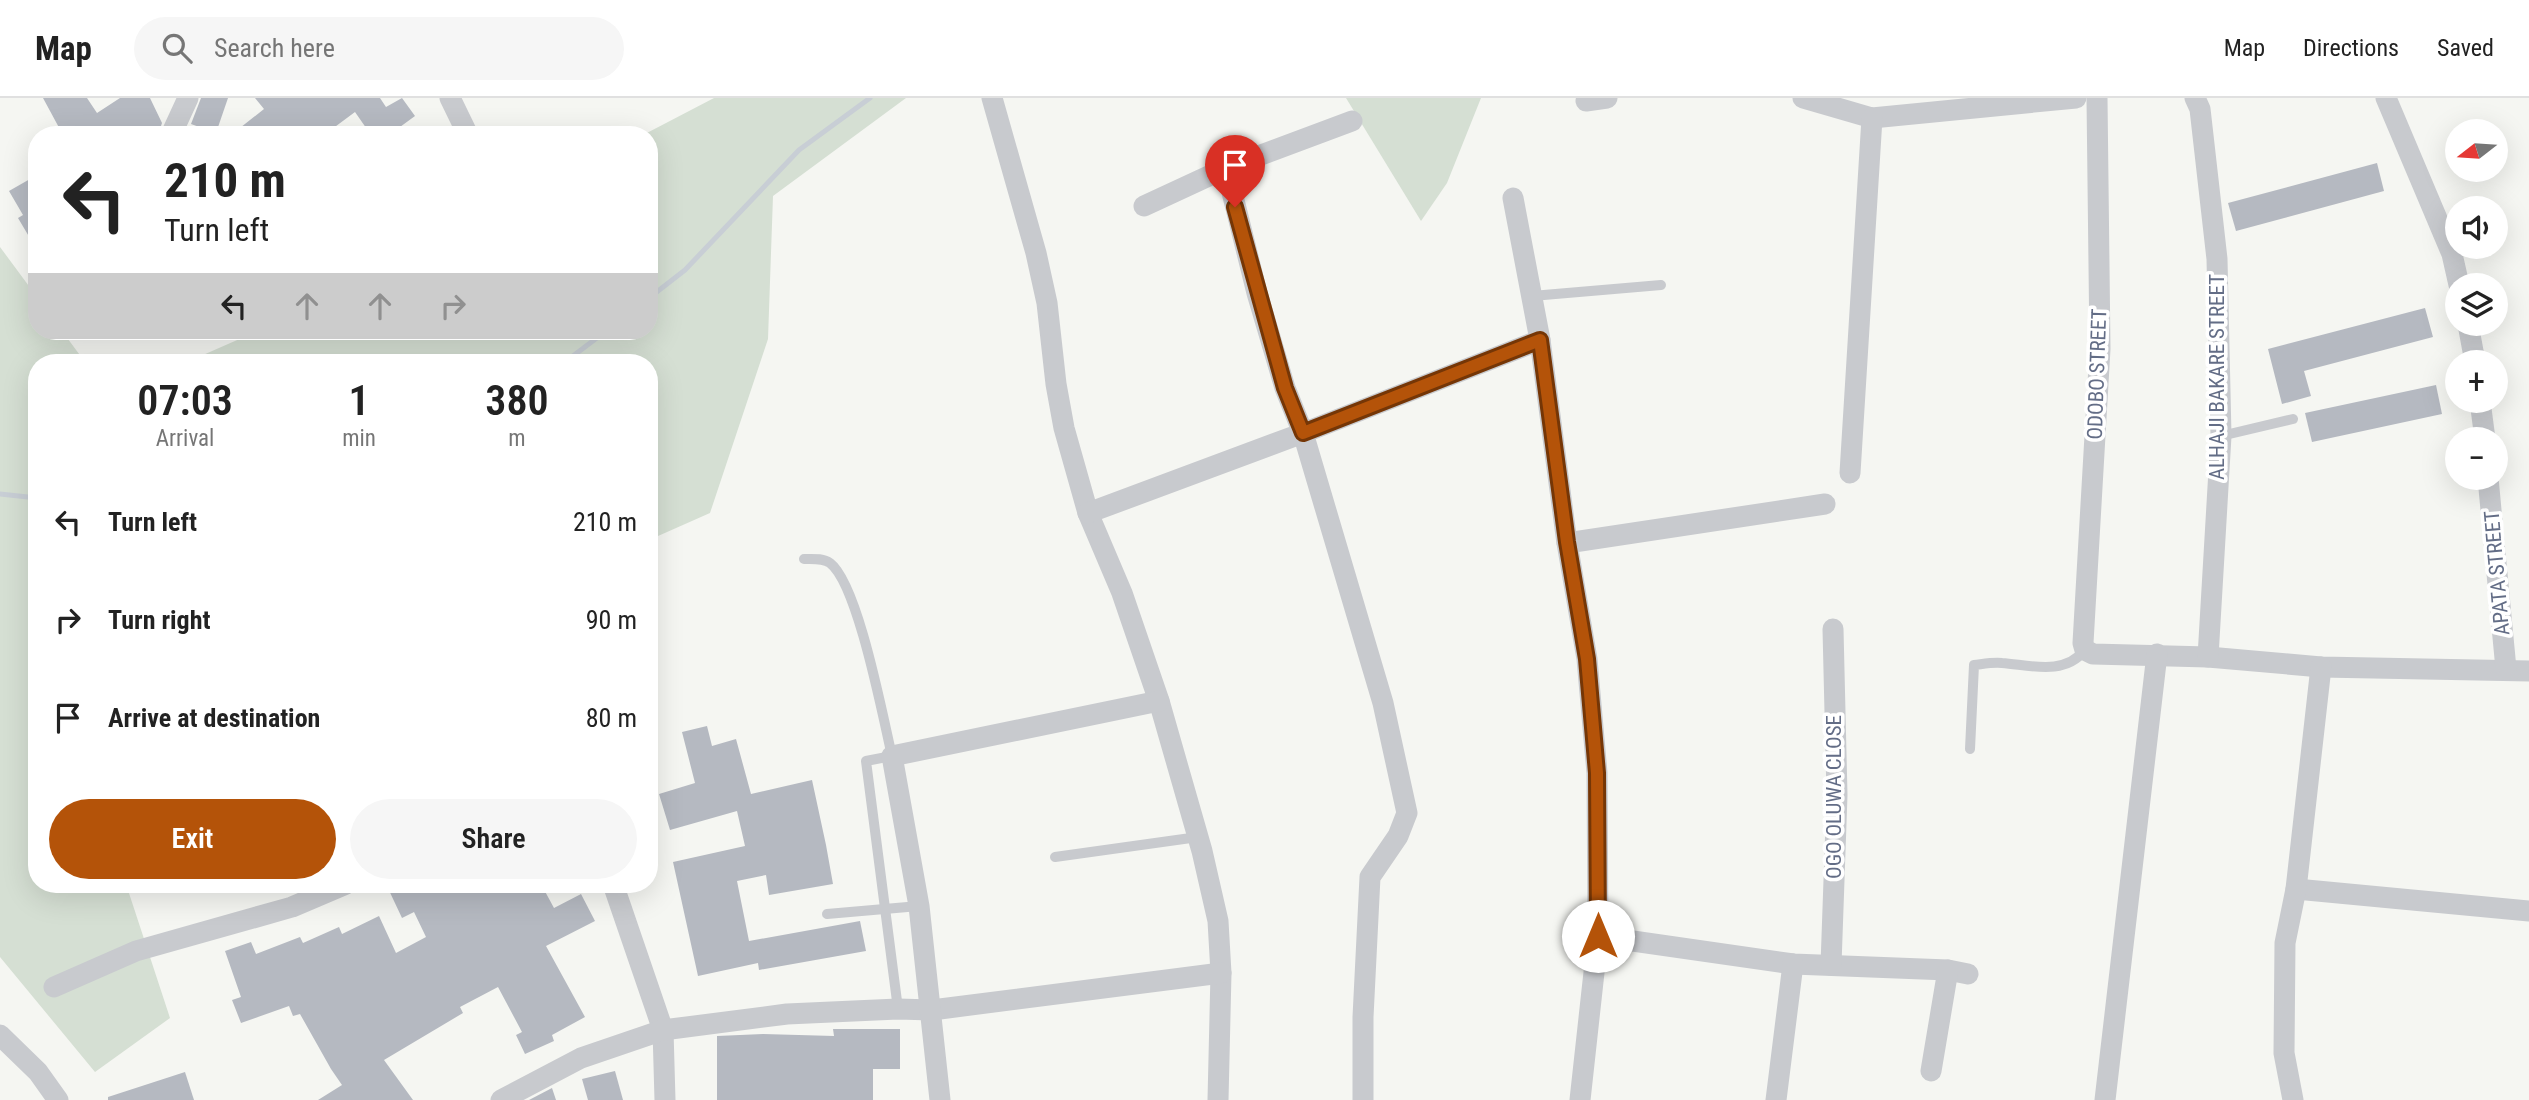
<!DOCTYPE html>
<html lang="en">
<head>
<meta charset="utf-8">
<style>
  body { margin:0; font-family:"Roboto Condensed",sans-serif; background:#f6f6f6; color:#222; height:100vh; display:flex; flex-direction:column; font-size:26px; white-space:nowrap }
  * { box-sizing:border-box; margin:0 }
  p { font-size:23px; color:#767676 }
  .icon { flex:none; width:38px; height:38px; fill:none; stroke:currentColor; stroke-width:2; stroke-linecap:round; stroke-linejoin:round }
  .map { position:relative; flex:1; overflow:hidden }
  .details { position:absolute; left:28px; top:256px; width:630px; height:539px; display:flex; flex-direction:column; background:#fff; border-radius:28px; box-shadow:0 7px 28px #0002 }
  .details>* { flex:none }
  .hud { position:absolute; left:28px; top:28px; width:630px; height:214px; border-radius:28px; box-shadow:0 7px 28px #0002; background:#fff; color:#222; overflow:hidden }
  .needle { width:46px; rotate:253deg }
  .buttons { position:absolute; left:2445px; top:21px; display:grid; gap:14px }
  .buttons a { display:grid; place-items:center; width:63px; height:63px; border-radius:50%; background:#fff; box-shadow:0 7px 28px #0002; font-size:35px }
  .pin { position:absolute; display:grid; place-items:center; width:60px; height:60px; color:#fff; margin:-72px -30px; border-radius:50% 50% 50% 0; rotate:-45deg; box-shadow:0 0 7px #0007 }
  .pin .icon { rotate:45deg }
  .me { position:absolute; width:77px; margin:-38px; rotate:0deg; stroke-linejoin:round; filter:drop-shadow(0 0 5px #0008) }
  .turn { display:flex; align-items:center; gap:24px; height:147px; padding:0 21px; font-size:32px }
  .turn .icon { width:91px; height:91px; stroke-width:2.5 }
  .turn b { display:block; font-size:49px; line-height:60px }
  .lanes { display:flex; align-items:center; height:66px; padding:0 21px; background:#0003; justify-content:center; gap:35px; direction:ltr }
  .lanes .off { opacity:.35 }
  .eta { display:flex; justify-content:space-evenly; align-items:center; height:119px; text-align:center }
  .eta b { font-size:42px; font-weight:600; line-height:49px }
  .action { display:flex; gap:14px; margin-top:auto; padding:14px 21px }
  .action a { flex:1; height:80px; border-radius:42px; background:#b45309; color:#fff; font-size:28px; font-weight:600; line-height:80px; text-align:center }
  .action a+a { background:#f6f6f6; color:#222 }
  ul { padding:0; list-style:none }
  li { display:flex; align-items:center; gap:21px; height:98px; padding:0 21px }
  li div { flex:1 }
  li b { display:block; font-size:26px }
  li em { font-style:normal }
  header { display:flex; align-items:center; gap:42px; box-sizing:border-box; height:98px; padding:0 35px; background:#fff; border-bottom:2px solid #e0e0e0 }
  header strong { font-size:33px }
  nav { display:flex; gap:38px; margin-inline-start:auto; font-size:24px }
  .search { width:490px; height:63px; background:#f6f6f6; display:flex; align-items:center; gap:18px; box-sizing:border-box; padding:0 24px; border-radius:38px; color:#767676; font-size:26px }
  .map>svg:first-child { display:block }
  .green { fill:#d5dfd3 }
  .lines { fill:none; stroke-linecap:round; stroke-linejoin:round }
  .stream { stroke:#c8ced5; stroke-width:5 }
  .building { fill:#b5b9c1 }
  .lane { stroke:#c8cace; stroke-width:10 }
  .street { stroke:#c8cace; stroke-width:21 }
  .route-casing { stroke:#753606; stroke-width:18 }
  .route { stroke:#b45309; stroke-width:12 }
  .labels { text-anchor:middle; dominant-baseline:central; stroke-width:7; stroke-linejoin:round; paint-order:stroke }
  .street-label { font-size:21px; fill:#636d86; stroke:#fff }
</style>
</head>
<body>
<header>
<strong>Map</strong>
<div class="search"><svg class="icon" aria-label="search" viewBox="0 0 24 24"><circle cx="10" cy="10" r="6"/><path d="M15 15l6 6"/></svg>Search here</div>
<nav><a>Map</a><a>Directions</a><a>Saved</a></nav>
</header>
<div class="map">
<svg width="2529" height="1002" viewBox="0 0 2529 1002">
  <rect width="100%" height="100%" fill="#f5f6f2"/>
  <g class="green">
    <path d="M 714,0 L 906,0 L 773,98 L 768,241 L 710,415 L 649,442 L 649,264 L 187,264 L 258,233 L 649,233 L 649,37 L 643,37 Z"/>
    <path d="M 1346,0 L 1481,0 L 1447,85 L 1421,123 Z"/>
    <path d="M 0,149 L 37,199 L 37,233 L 62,233 L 85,264 L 37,264 L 37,786 L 126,786 L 170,920 L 95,974 L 0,859 Z"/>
  </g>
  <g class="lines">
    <g class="stream">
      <path d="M 649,200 L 685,172 L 799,52 L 870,0"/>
      <path d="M 565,264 L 606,233"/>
      <path d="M 0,396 L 37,400"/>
    </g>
  </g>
  <g class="building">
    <path d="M 43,0 L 87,0 L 97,15 L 120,0 L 150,0 L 162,25 L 158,37 L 115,37 L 112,30 L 99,37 L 63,37 Z"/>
    <path d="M 201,0 L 228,0 L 216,35 L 191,26 Z"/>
    <path d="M 255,0 L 380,0 L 386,9 L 402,0 L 415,18 L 389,37 L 371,37 L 355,14 L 324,37 L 231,37 L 264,11 Z"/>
    <path d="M 2377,65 L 2384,93 L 2236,133 L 2228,105 Z"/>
    <path d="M 37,77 L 37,152 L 18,120 L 23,117 L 9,93 Z"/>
    <path d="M 2425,210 L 2433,239 L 2304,273 L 2311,298 L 2282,306 L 2268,251 Z"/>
    <path d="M 2436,287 L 2442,316 L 2312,344 L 2305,315 Z"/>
    <path d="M 707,628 L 712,648 L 736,641 L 751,696 L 812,682 L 826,747 L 833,786 L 769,797 L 766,777 L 737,783 L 749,843 L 860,823 L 866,853 L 759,872 L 758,865 L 698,878 L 673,764 L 745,748 L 737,713 L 670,732 L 659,696 L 695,685 L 682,634 Z"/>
    <path d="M 386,786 L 541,786 L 554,810 L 581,796 L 595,823 L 546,848 L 585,919 L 552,937 L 554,943 L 525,956 L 516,937 L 522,934 L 498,889 L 460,909 L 463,915 L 384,962 L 413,1002 L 318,1002 L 342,987 L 331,971 L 300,916 L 293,918 L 289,908 L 241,925 L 232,902 L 241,899 L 225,853 L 251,844 L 256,856 L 300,839 L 303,845 L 339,829 L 342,836 L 379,818 L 396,855 L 426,839 L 414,814 L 402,820 Z"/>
    <path d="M 833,931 L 900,931 L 900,971 L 873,971 L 873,1002 L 717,1002 L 717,938 L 763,936 L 834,938 Z"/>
    <path d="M 615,973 L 623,1002 L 588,1002 L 582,981 Z"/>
    <path d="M 185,974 L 194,1002 L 108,1002 L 108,999 Z"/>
    <path d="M 552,990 L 556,1002 L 529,1002 Z"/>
  </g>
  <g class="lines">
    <g class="lane">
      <path d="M 1532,198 L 1661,187"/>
      <path d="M 2221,338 L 2293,321"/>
      <path d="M 804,461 C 813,461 823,460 830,465 C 858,486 883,620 892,658 L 866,663 L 898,911"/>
      <path d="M 1970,651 L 1974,567 C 1983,566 1993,564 2002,565 C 2030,567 2064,578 2085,552"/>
      <path d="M 1055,759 L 1198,739"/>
      <path d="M 827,816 L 919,808"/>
    </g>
    <g class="street">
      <path d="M 450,0 L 468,37"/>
      <path d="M 992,0 L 1036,155 L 1047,205 L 1056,286 L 1064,330 L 1088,415 L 1122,495 L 1159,603 L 1202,753 L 1218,823 L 1221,875 L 1218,1002"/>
      <path d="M 1803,0 L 1872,20 L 2076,0"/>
      <path d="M 2097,0 L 2100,251 L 2083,545 L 2085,552 L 2093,556 L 2208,559 L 2321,569 L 2529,573"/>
      <path d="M 2195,0 L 2200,11 L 2217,161 L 2221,338 L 2208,559"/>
      <path d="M 2386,0 L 2452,156 L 2459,187"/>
      <path d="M 1586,3 L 1607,0"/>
      <path d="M 171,37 L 188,0"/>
      <path d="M 1226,70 L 1352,23"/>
      <path d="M 1513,100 L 1540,242 L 1567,445 L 1587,561 L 1597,675 L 1598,838 L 1580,1002"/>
      <path d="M 1144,108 L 1226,70 L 1257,195 L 1285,290 L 1303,335 L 1383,605 L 1407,715 L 1398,738 L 1370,779 L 1363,919 L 1363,1002"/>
      <path d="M 2468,226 L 2475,264"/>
      <path d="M 2480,303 L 2485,341"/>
      <path d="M 1850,375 L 1872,20"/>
      <path d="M 2488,380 L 2506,571"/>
      <path d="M 1088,415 L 1303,335 L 1540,242"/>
      <path d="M 1567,445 L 1825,406"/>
      <path d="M 613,786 L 663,932 L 665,1002"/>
      <path d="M 2296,791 L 2529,813"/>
      <path d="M 1598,838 L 1793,866 L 1948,872 L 1968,876"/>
      <path d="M 1831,867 L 1837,697 L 1833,531"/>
      <path d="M 54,889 L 136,853 L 292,809 L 346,786"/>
      <path d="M 0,937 L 38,974 L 58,1002"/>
      <path d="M 1931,973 L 1948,872"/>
      <path d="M 501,1002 L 581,960 L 663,932 L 787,916 L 898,911 L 932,912 L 1221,875"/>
      <path d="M 940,1002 L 919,808 L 892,658 L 1159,603"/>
      <path d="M 1776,1002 L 1793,866"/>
      <path d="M 2105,1002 L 2157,556"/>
      <path d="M 2293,1002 L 2284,955 L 2285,845 L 2296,791 L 2321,569"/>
    </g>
  </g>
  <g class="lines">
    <defs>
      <path id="route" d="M 1235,109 L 1285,290 L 1303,335 L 1540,242 L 1567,444 L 1587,561 L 1597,675 L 1598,838"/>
    </defs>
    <use href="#route" class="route-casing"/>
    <use href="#route" class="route"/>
  </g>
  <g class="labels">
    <g class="street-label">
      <text transform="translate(2097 276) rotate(-88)">ODOBO STREET</text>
      <text transform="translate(2217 279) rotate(-90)">ALHAJI BAKARE STREET</text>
      <text transform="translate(2497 475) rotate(-95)">APATA STREET</text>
      <text transform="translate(1834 699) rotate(-90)">OGO OLUWA CLOSE</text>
    </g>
  </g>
</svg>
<div class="buttons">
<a><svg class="needle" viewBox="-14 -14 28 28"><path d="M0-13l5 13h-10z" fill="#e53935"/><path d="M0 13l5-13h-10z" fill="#767676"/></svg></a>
<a><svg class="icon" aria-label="sound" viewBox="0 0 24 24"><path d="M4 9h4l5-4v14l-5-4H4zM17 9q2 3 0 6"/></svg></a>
<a><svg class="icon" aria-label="layers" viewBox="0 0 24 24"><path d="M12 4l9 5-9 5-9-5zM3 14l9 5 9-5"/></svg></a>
<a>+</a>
<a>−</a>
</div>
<div class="pin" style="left:1235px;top:109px;background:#d93025"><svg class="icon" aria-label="arrive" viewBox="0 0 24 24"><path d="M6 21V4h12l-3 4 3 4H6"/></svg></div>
<svg class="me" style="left:1598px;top:838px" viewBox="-20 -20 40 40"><circle r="19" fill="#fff"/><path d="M0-13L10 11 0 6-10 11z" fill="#b45309"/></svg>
<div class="hud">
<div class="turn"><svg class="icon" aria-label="left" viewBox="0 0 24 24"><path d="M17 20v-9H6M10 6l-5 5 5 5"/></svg><div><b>210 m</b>Turn left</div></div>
<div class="lanes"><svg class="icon" aria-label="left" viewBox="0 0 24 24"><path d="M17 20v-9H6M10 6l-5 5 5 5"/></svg><svg class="icon off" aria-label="ahead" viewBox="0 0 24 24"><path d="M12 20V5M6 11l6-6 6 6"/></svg><svg class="icon off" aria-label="ahead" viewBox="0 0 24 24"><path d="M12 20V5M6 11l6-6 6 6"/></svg><svg class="icon off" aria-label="right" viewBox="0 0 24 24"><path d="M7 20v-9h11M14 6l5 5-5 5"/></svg></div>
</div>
<section class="details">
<div class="eta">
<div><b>07:03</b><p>Arrival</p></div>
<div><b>1</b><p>min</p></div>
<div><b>380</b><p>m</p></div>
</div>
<ul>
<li><svg class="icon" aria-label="left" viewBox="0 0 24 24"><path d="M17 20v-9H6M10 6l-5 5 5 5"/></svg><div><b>Turn left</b></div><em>210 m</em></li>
<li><svg class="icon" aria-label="right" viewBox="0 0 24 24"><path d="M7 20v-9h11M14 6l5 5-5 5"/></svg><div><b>Turn right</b></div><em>90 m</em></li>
<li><svg class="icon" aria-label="arrive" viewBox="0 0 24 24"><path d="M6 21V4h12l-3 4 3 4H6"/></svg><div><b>Arrive at destination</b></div><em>80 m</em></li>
</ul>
<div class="action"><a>Exit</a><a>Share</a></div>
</section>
</div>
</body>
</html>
